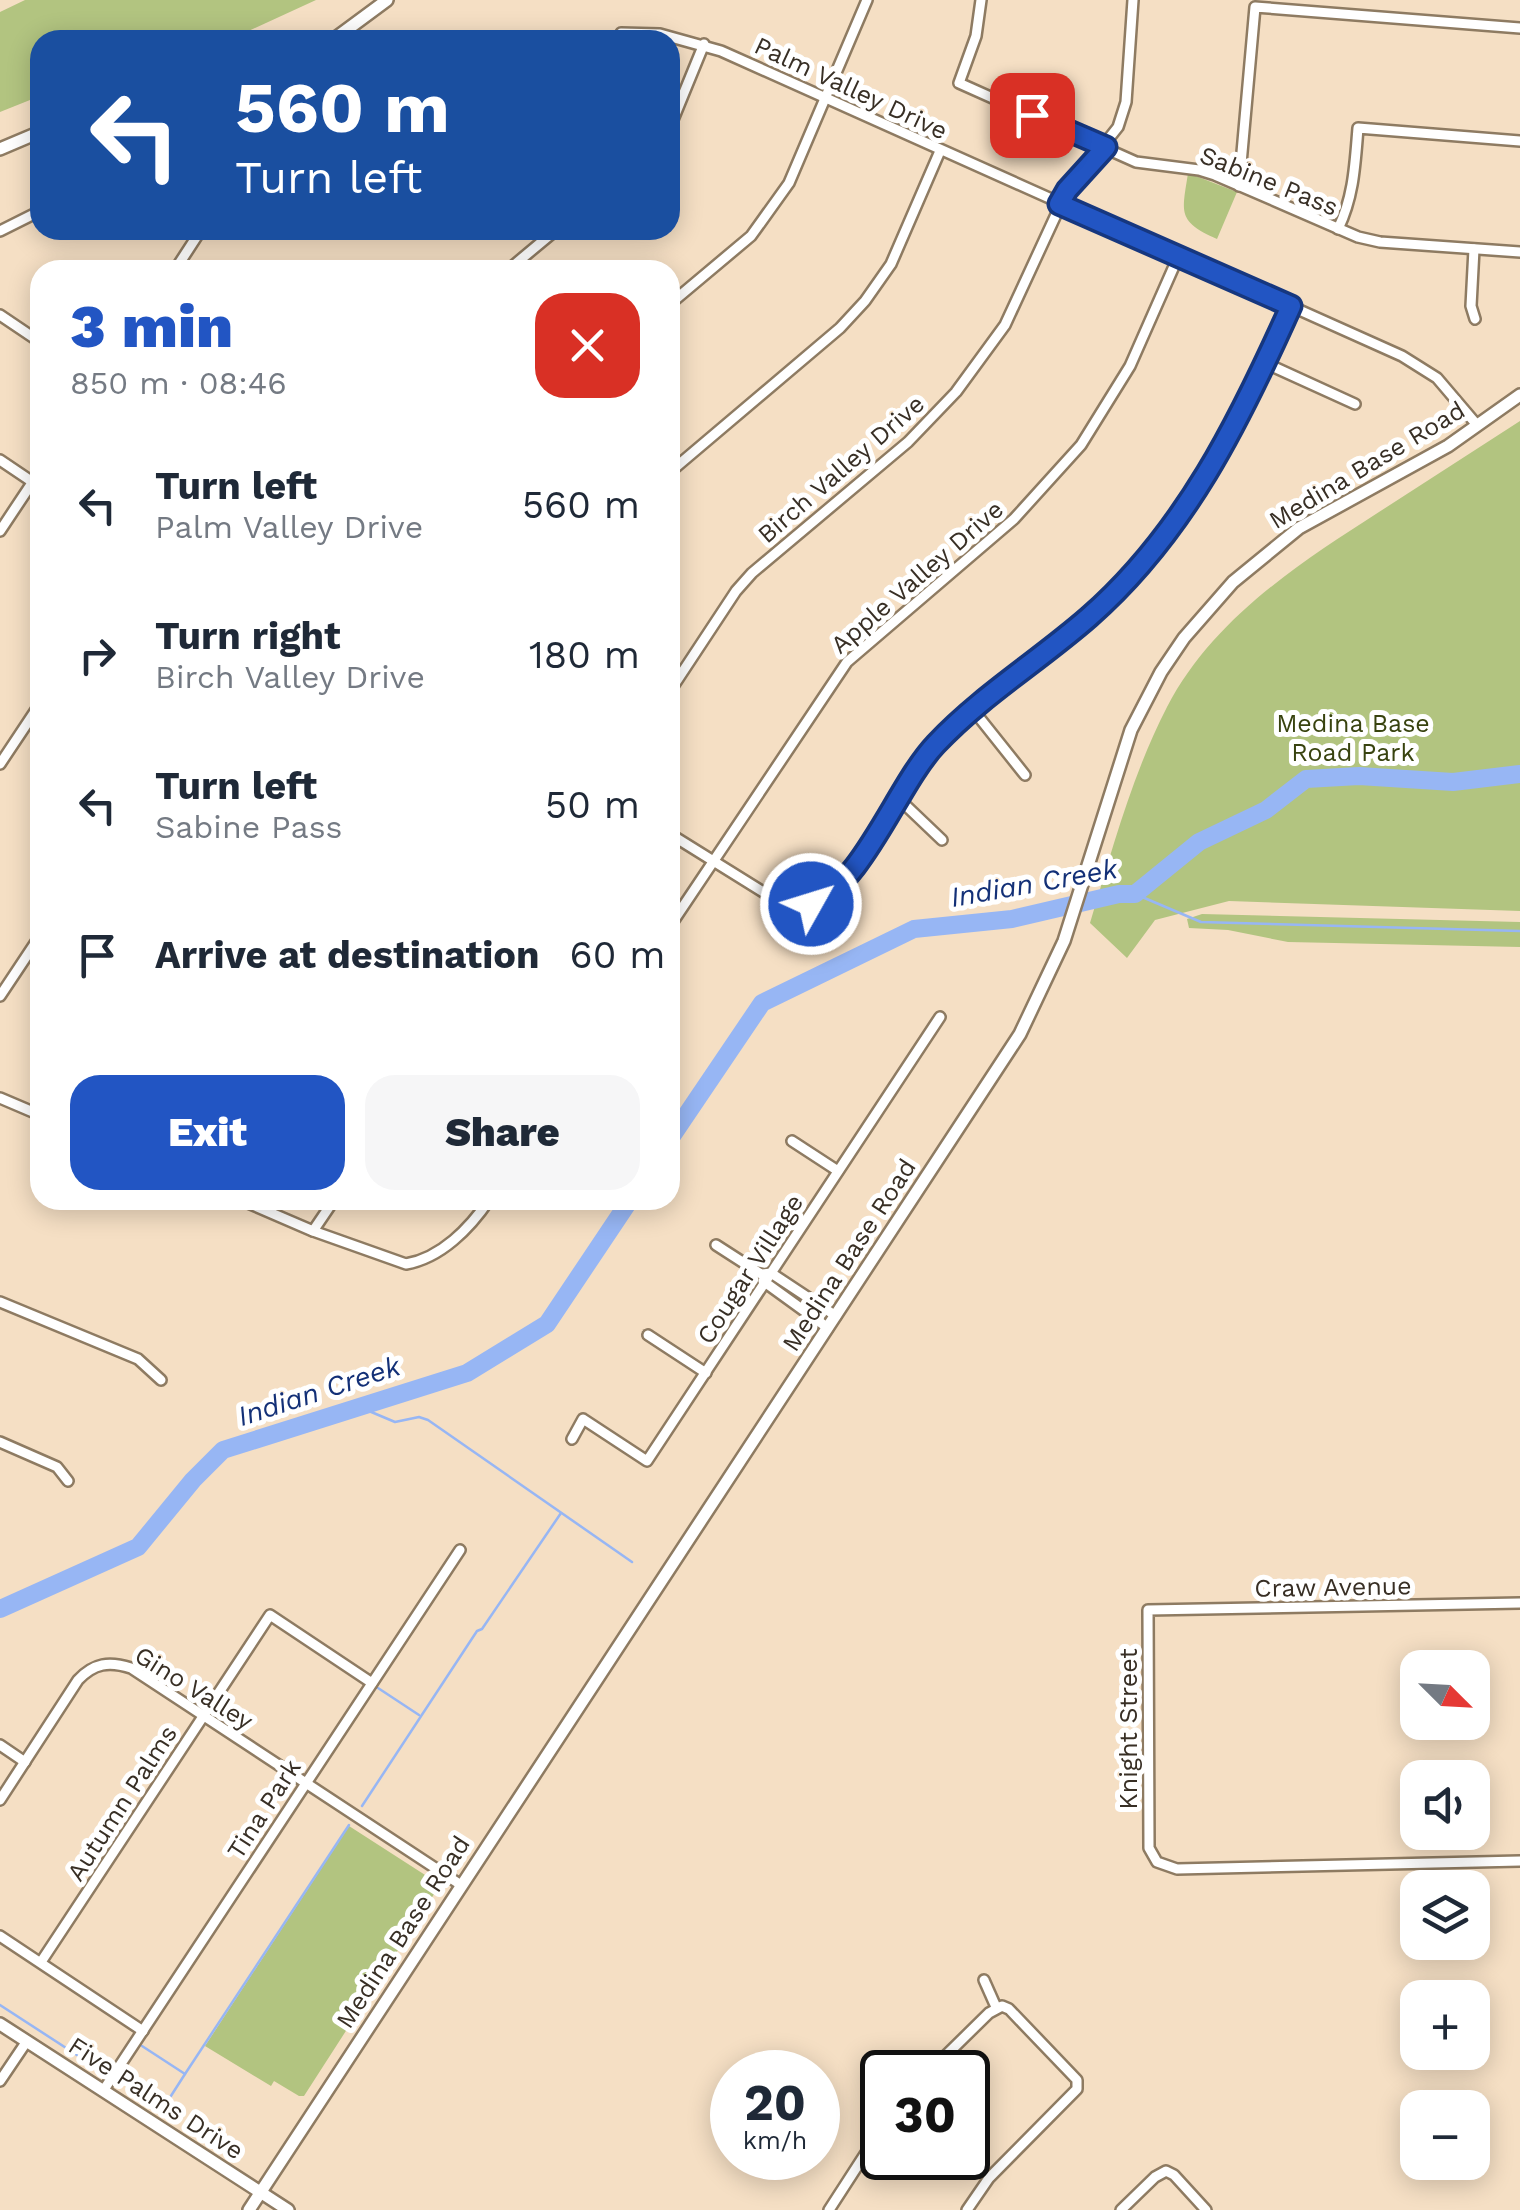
<!DOCTYPE html>
<html lang="en">
<head>
<meta charset="utf-8">
<style>
  body { margin:0; font-family:"Work Sans",sans-serif; background:#f6f6f7; color:#1f2937; height:100vh; display:flex; flex-direction:column; font-size:38px; white-space:nowrap }
  * { box-sizing:border-box; margin:0 }
  p { font-size:32px; color:#747a83 }
  .icon { flex:none; width:55px; height:55px; fill:none; stroke:currentColor; stroke-width:2; stroke-linecap:round; stroke-linejoin:round }
  .map { position:relative; flex:1; overflow:hidden }
  .sheet { position:absolute; left:30px; top:260px; width:650px; height:950px; display:flex; flex-direction:column; background:#fff; border-radius:30px; box-shadow:0 5px 25px #0003 }
  .sheet>* { flex:none }
  .banner { position:absolute; left:30px; top:30px; width:650px; height:210px; border-radius:30px; box-shadow:0 5px 25px #0003; background:#1a4fa0; color:#fff; overflow:hidden }
  .needle { width:65px; rotate:114deg }
  .buttons { position:absolute; left:1400px; top:1650px; display:grid; gap:20px }
  .buttons a { display:grid; place-items:center; width:90px; height:90px; border-radius:20px; background:#fff; box-shadow:0 5px 25px #0003; font-size:50px }
  .speed { position:absolute; left:710px; top:2050px; display:flex; gap:20px; font-size:50px; font-weight:700; text-align:center }
  .speed>* { display:grid; place-content:center; width:130px; height:130px; border-radius:50%; background:#fff; box-shadow:0 5px 25px #0003; line-height:1 }
  .speed small { font-size:25px; font-weight:400 }
  .speed .limit { border:5px solid #111; border-radius:15px; background:#fff; color:#111 }
  .pin { position:absolute; display:grid; place-items:center; width:85px; height:85px; color:#fff; margin:-42px; border-radius:20px; box-shadow:0 5px 15px #0006 }
  .me { position:absolute; width:110px; margin:-55px; rotate:51deg; stroke-linejoin:round; filter:drop-shadow(0 0 8px #0008) }
  .turn { display:flex; align-items:center; gap:35px; height:210px; padding:0 40px; font-size:45px }
  .turn .icon { width:130px; height:130px; stroke-width:2.5 }
  .turn b { display:block; font-size:70px; line-height:85px }
  .round { display:grid; place-items:center; flex:none; width:105px; height:105px; border-radius:30px; background:#f6f6f7 }
  .summary { display:flex; align-items:center; justify-content:space-between; height:170px; padding:0 40px }
  h1 { font-size:60px; font-weight:800; line-height:75px; color:#2255c3 }
  .primary-button { display:flex; gap:20px; margin-top:auto; padding:20px 40px }
  .primary-button a { flex:1; height:115px; border-radius:30px; background:#2255c3; color:#fff; font-size:40px; font-weight:800; line-height:115px; text-align:center }
  .primary-button a+a { background:#f6f6f7; color:#1f2937 }
  ul { padding:0; list-style:none }
  li { display:flex; align-items:center; gap:30px; height:150px; padding:0 40px }
  li div { flex:1 }
  li b { display:block; font-size:38px }
  li em { font-style:normal }
  .map>svg:first-child { display:block }
  .green { fill:#b2c480 }
  .lines { fill:none; stroke-linecap:round; stroke-linejoin:round }
  .stream { stroke:#97b6f4; stroke-width:2.5 }
  .river { stroke:#97b6f4; stroke-width:18 }
  .street-casing { stroke:#8e7b62; stroke-width:14 }
  .secondary-casing { stroke:#8e7b62; stroke-width:16 }
  .street { stroke:#fff; stroke-width:9 }
  .secondary { stroke:#fff; stroke-width:11 }
  .route-casing { stroke:#16377f; stroke-width:25 }
  .route { stroke:#2255c3; stroke-width:18 }
  .labels { text-anchor:middle; dominant-baseline:central; stroke-width:10; stroke-linejoin:round; paint-order:stroke }
  .street-label { font-size:25px; fill:#382f25; stroke:#fff }
  .park-label { font-size:25px; fill:#38430f; stroke:#fff }
  .water-label { font-size:28px; font-style:italic; fill:#133077; stroke:#fff }
</style>
</head>
<body>
<div class="map">
<svg width="1520" height="2210" viewBox="0 0 1520 2210">
  <rect width="100%" height="100%" fill="#f5dfc4"/>
  <g class="green">
    <path d="M 25,0 L 316,0 L 229,40 L 40,40 L 40,96 L 0,112 L 0,12 Z"/>
    <path d="M 1188,173 L 1237,192 L 1217,239 C 1177,221 1182,213 1188,173 Z"/>
    <path d="M 1520,421 L 1520,911 L 1229,901 L 1155,920 L 1127,958 L 1090,923 C 1112,850 1132,775 1167,707 C 1213,619 1298,564 1379,512 C 1426,482 1473,451 1520,421 Z"/>
    <path d="M 1202,914 L 1520,922 L 1520,947 L 1288,942 L 1228,930 L 1189,928 L 1187,919 Z"/>
    <path d="M 349,1826 L 436,1882 L 438,1888 L 304,2096 L 299,2096 L 274,2081 L 271,2086 L 205,2046 Z"/>
  </g>
  <g class="lines">
    <g class="stream">
      <path d="M 1135,894 L 1201,922 L 1520,931"/>
      <path d="M 357,1406 L 395,1422 L 419,1417 L 428,1420 L 632,1562"/>
      <path d="M 378,1688 L 419,1715"/>
      <path d="M 362,1806 L 477,1631 L 482,1629 L 561,1513"/>
      <path d="M 0,2005 L 100,2070"/>
      <path d="M 142,2046 L 185,2074 L 160,2113"/>
      <path d="M 185,2074 L 349,1825"/>
    </g>
    <g class="river">
      <path d="M 670,1139 L 762,1003 L 914,929 L 1012,919 L 1119,894 L 1135,894 L 1199,842 L 1266,810 L 1306,779 L 1359,776 L 1453,782 L 1520,774"/>
      <path d="M 0,1609 L 138,1547 L 193,1480 L 223,1450 L 467,1373 L 547,1324 L 630,1200"/>
    </g>
    <defs>
      <g id="street">
        <path d="M 981,0 L 976,36 L 959,83 L 1136,162 L 1199,170 L 1215,175 L 1358,237 L 1380,242 L 1520,252"/>
        <path d="M 621,33 L 660,34 L 721,51 L 1402,356 L 1437,378 L 1477,425"/>
        <path d="M 670,127 L 704,44"/>
        <path d="M 1239,186 L 1255,7 L 1520,28"/>
        <path d="M 1338,229 C 1354,196 1355,164 1358,128 L 1520,141"/>
        <path d="M 0,231 L 40,211"/>
        <path d="M 1474,249 L 1471,306 L 1475,319"/>
        <path d="M 175,270 L 201,230"/>
        <path d="M 508,270 L 556,230"/>
        <path d="M 670,304 L 751,236 L 789,183 L 867,0"/>
        <path d="M 0,315 L 40,342"/>
        <path d="M 1265,363 L 1355,404"/>
        <path d="M 0,460 L 40,487"/>
        <path d="M 670,472 L 840,328 L 865,301 L 891,264 L 940,151"/>
        <path d="M 0,531 L 40,471"/>
        <path d="M 670,691 L 736,591 L 752,573 L 908,442 L 956,392 L 1005,325 L 1067,191 L 1118,127 L 1126,102 L 1133,0"/>
        <path d="M 974,711 L 1025,775"/>
        <path d="M 0,764 L 40,704"/>
        <path d="M 899,799 L 942,840"/>
        <path d="M 670,834 L 784,905 C 804,908 820,902 835,889 L 935,745 L 1091,615 L 1160,539 L 1219,455 L 1244,411 L 1291,305"/>
        <path d="M 670,926 L 847,662 L 1014,519 L 1081,445 L 1130,366 L 1179,255"/>
        <path d="M 0,996 L 40,936"/>
        <path d="M 0,1098 L 40,1115"/>
        <path d="M 792,1141 L 838,1171"/>
        <path d="M 241,1200 L 313,1231 L 406,1264 C 441,1258 470,1228 489,1200"/>
        <path d="M 313,1231 L 334,1200"/>
        <path d="M 716,1245 L 761,1274 L 771,1273 L 836,1316"/>
        <path d="M 763,1281 L 828,1328"/>
        <path d="M 0,1302 L 138,1359 L 161,1380"/>
        <path d="M 648,1335 L 706,1373"/>
        <path d="M 572,1439 L 583,1419 L 647,1461 L 940,1017"/>
        <path d="M 0,1442 L 57,1467 L 68,1481"/>
        <path d="M 1520,1603 L 1148,1610 L 1149,1848 L 1157,1862 L 1177,1869 L 1520,1861"/>
        <path d="M 0,1745 L 25,1762"/>
        <path d="M 0,1800 L 78,1680 C 94,1663 109,1661 131,1668 L 461,1885"/>
        <path d="M 0,1936 L 143,2031"/>
        <path d="M 41,1962 L 270,1615 L 372,1683"/>
        <path d="M 984,1980 L 996,2007"/>
        <path d="M 929,2072 L 989,2013 L 1002,2006 L 1009,2009 L 1077,2080 L 1077,2089 L 989,2178 L 967,2210"/>
        <path d="M 0,2081 L 27,2041"/>
        <path d="M 103,2091 L 460,1550"/>
        <path d="M 829,2210 L 882,2128"/>
        <path d="M 1121,2210 L 1155,2177 L 1166,2171 L 1174,2175 L 1206,2210"/>
      </g>
      <g id="secondary">
        <path d="M 333,40 L 387,0"/>
        <path d="M 0,149 L 40,132"/>
        <path d="M 0,2024 L 288,2210"/>
        <path d="M 249,2210 L 1020,1034 L 1064,941 L 1131,730 L 1161,672 L 1184,638 L 1233,582 L 1299,528 L 1448,446 L 1520,395"/>
      </g>
    </defs>
    <use href="#street" class="street-casing"/>
    <use href="#secondary" class="secondary-casing"/>
    <use href="#street" class="street"/>
    <use href="#secondary" class="secondary"/>
  </g>
  <g class="lines">
    <defs>
      <path id="route" d="M 811,904 C 864,883 897,785 936,744 C 981,696 1040,660 1089,617 C 1185,533 1240,420 1291,306 L 1059,204 L 1067,190 L 1106,147 L 1032,115"/>
    </defs>
    <use href="#route" class="route-casing"/>
    <use href="#route" class="route"/>
  </g>
  <g class="labels">
    <g class="street-label">
      <text transform="translate(851 88) rotate(25)">Palm Valley Drive</text>
      <text transform="translate(1269 181) rotate(22)">Sabine Pass</text>
      <text transform="translate(1367 465) rotate(-31)">Medina Base Road</text>
      <text transform="translate(841 469) rotate(-41)">Birch Valley Drive</text>
      <text transform="translate(917 577) rotate(-41)">Apple Valley Drive</text>
      <text transform="translate(849 1255) rotate(-57)">Medina Base Road</text>
      <text transform="translate(750 1269) rotate(-57)">Cougar Village</text>
      <text transform="translate(1333 1587) rotate(-1)">Craw Avenue</text>
      <text transform="translate(194 1688) rotate(32)">Gino Valley</text>
      <text transform="translate(1128 1729) rotate(-90)">Knight Street</text>
      <text transform="translate(122 1803) rotate(-57)">Autumn Palms</text>
      <text transform="translate(264 1809) rotate(-57)">Tina Park</text>
      <text transform="translate(403 1932) rotate(-57)">Medina Base Road</text>
      <text transform="translate(156 2098) rotate(33)">Five Palms Drive</text>
    </g>
    <g class="park-label">
      <text x="1353" y="723">Medina Base<tspan x="1353" dy="29">Road Park</tspan></text>
    </g>
    <g class="water-label">
      <text transform="translate(1034 883) rotate(-10)">Indian Creek</text>
      <text transform="translate(319 1391) rotate(-18)">Indian Creek</text>
    </g>
  </g>
</svg>
<div class="buttons">
<a><svg class="needle" viewBox="-14 -14 28 28"><path d="M0-13l5 13h-10z" fill="#e53935"/><path d="M0 13l5-13h-10z" fill="#747a83"/></svg></a>
<a><svg class="icon" aria-label="sound" viewBox="0 0 24 24"><path d="M4 9h4l5-4v14l-5-4H4zM17 9q2 3 0 6"/></svg></a>
<a><svg class="icon" aria-label="layers" viewBox="0 0 24 24"><path d="M12 4l9 5-9 5-9-5zM3 14l9 5 9-5"/></svg></a>
<a>+</a>
<a>−</a>
</div>
<div class="speed"><div>20<small>km/h</small></div><div class="limit">30</div></div>
<div class="pin" style="left:1032px;top:115px;background:#d93025"><svg class="icon" aria-label="arrive" viewBox="0 0 24 24"><path d="M6 21V4h12l-3 4 3 4H6"/></svg></div>
<svg class="me" style="left:811px;top:904px" viewBox="-20 -20 40 40"><circle r="17" fill="#2255c3" stroke="#fff" stroke-width="3"/><path d="M0-11L8 9 0 5-8 9z" fill="#fff"/></svg>
<div class="banner">
<div class="turn"><svg class="icon" aria-label="left" viewBox="0 0 24 24"><path d="M17 20v-9H6M10 6l-5 5 5 5"/></svg><div><b>560 m</b>Turn left</div></div>
</div>
<section class="sheet">
<div class="summary"><div><h1>3 min</h1><p>850 m · 08:46</p></div><a class="round" style="background:#d93025;color:#fff"><svg class="icon" aria-label="close" viewBox="0 0 24 24"><path d="M6 6l12 12M18 6L6 18"/></svg></a></div>
<ul>
<li><svg class="icon" aria-label="left" viewBox="0 0 24 24"><path d="M17 20v-9H6M10 6l-5 5 5 5"/></svg><div><b>Turn left</b><p>Palm Valley Drive</p></div><em>560 m</em></li>
<li><svg class="icon" aria-label="right" viewBox="0 0 24 24"><path d="M7 20v-9h11M14 6l5 5-5 5"/></svg><div><b>Turn right</b><p>Birch Valley Drive</p></div><em>180 m</em></li>
<li><svg class="icon" aria-label="left" viewBox="0 0 24 24"><path d="M17 20v-9H6M10 6l-5 5 5 5"/></svg><div><b>Turn left</b><p>Sabine Pass</p></div><em>50 m</em></li>
<li><svg class="icon" aria-label="arrive" viewBox="0 0 24 24"><path d="M6 21V4h12l-3 4 3 4H6"/></svg><div><b>Arrive at destination</b></div><em>60 m</em></li>
</ul>
<div class="primary-button"><a>Exit</a><a>Share</a></div>
</section>
</div>
</body>
</html>
